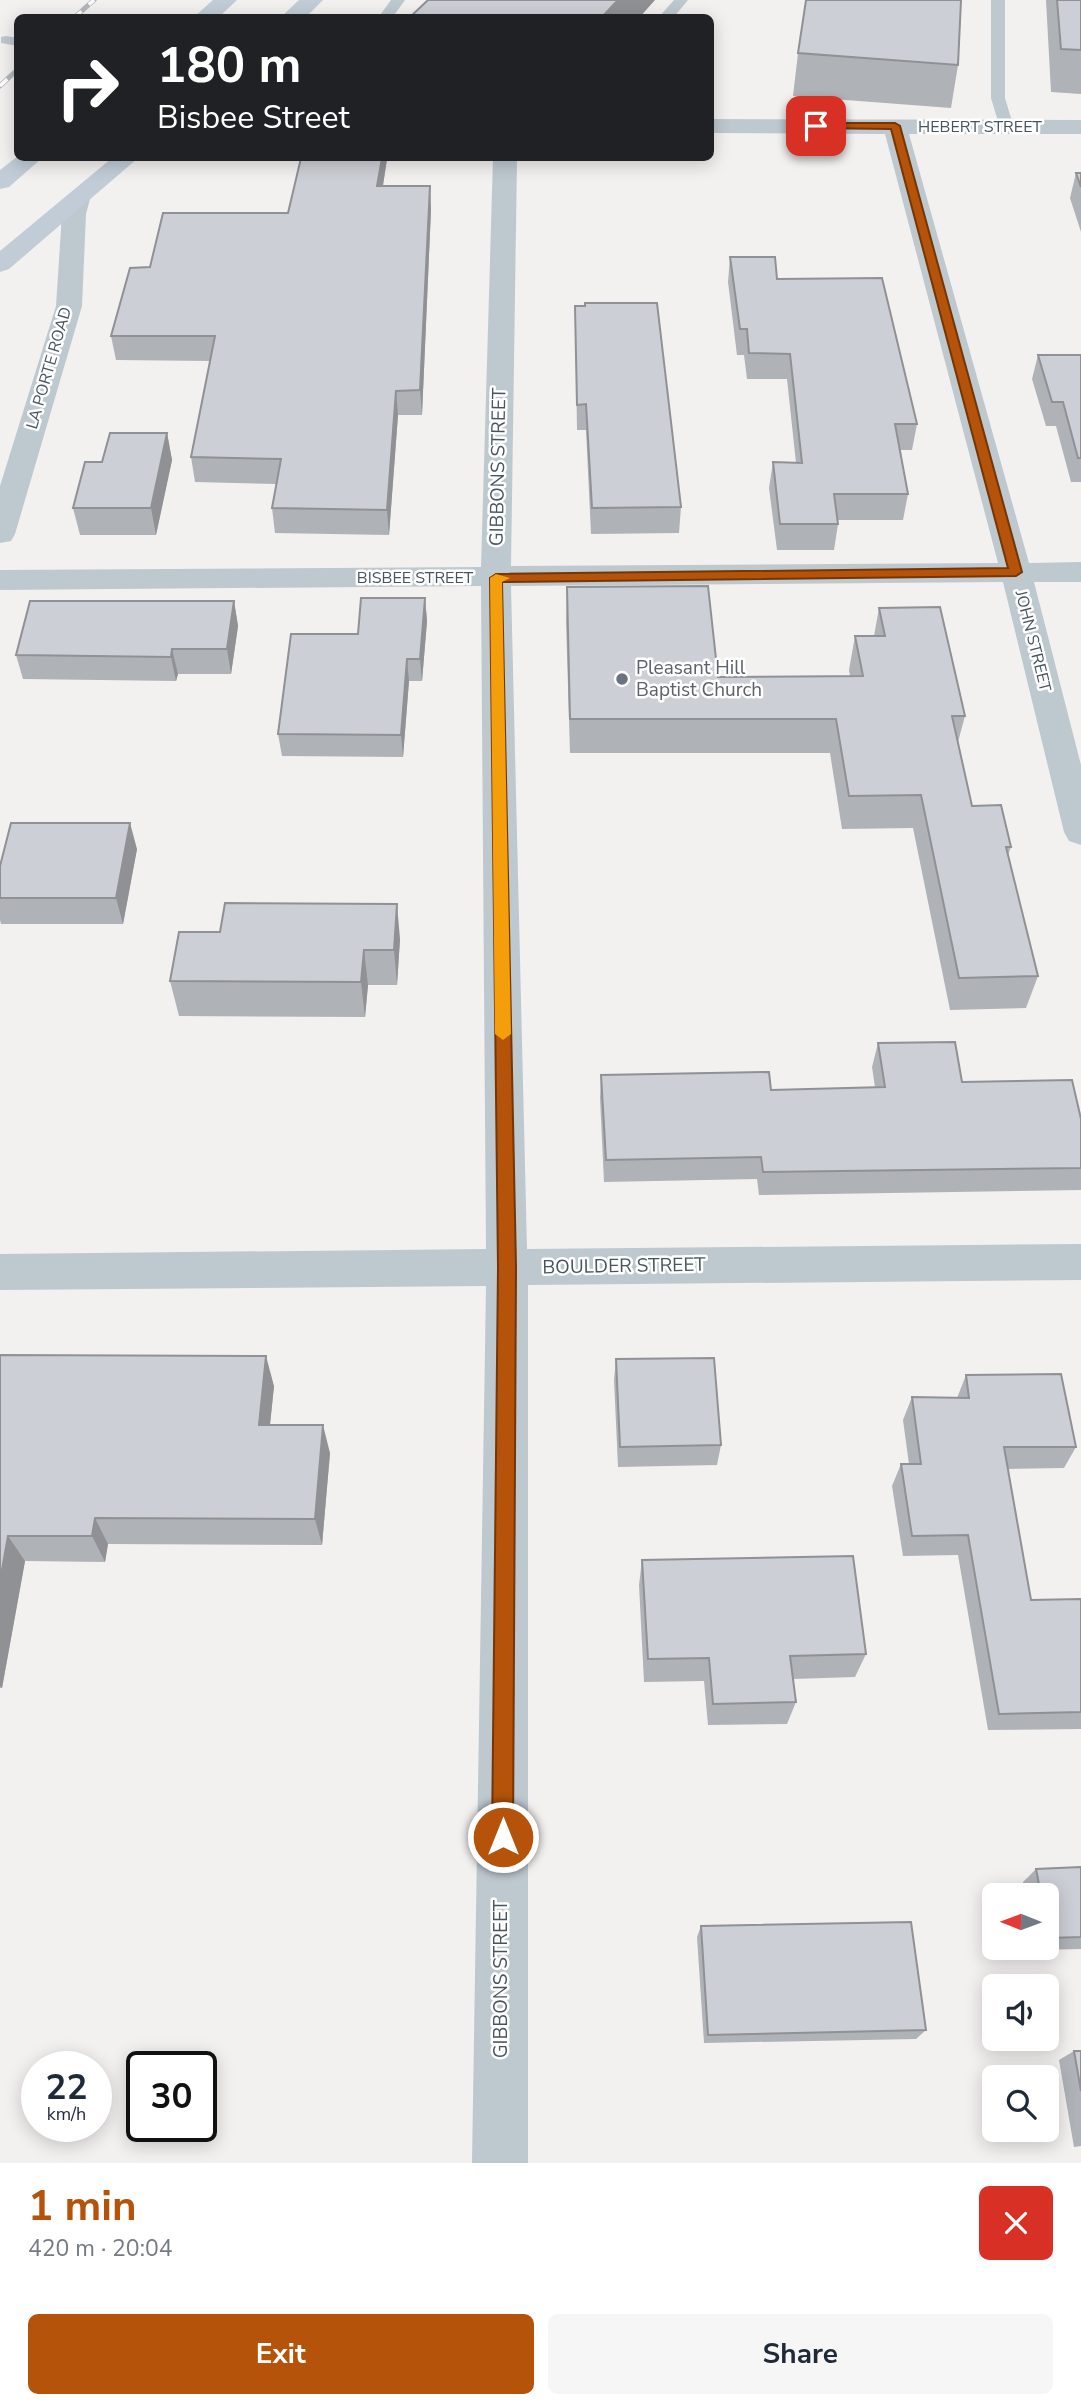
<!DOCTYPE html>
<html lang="en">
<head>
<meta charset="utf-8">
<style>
  body { margin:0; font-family:"Nunito Sans",sans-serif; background:#f6f6f7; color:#1f2937; height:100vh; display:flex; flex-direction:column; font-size:26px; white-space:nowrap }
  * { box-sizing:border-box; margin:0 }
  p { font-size:23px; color:#747a83 }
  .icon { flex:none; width:38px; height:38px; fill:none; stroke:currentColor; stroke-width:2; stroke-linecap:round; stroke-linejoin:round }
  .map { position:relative; height:2163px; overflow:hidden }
  .side { display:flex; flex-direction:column; background:#fff; flex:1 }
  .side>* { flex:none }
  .top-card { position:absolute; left:14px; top:14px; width:700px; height:147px; border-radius:10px; box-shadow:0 4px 18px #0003; background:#202124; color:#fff; overflow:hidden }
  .needle { width:46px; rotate:271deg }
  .fabs { position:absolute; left:982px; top:1883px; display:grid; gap:14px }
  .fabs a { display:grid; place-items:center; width:77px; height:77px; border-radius:10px; background:#fff; box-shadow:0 4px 18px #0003; font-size:35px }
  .speed { position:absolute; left:21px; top:2051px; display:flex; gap:14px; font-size:35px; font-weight:700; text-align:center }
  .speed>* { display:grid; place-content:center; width:91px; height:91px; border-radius:50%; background:#fff; box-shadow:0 4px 18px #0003; line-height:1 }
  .speed small { font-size:18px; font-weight:400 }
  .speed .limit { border:4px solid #111; border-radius:10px; background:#fff; color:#111 }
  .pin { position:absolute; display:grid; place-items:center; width:60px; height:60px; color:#fff; margin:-30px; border-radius:14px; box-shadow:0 4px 10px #0006 }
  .me { position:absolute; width:77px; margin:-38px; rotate:0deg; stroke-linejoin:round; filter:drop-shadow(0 0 5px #0008) }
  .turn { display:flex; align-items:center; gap:24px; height:147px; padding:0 28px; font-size:32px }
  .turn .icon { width:91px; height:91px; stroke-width:2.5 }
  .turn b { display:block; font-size:49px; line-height:60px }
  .round { display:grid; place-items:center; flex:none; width:74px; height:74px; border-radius:10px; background:#f6f6f7 }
  .overview { display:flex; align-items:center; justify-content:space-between; height:119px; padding:0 28px }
  h1 { font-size:42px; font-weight:700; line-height:52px; color:#b45309 }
  .button { display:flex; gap:14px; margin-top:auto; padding:14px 28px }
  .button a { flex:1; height:80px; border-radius:10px; background:#b45309; color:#fff; font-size:28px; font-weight:700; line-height:80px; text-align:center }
  .button a+a { background:#f6f6f7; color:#1f2937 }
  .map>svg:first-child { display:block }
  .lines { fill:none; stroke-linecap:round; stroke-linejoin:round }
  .lane { fill:#bec8cf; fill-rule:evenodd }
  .street { fill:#bec8cf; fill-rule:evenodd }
  .secondary { fill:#c1ccd7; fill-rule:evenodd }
  .rail-casing { stroke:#b2b6bb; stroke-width:5 }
  .rail { stroke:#fff; stroke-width:3.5; stroke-dasharray:10; stroke-linecap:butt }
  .wall { fill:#afb2b7 }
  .shaded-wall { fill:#8f9195 }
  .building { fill:#cccfd5; stroke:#8f9195; stroke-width:2 }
  .route { fill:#b45309; stroke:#753606; stroke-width:2 }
  .slow { fill:#f59e0b }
  .worship-dot { fill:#6b7280; stroke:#fff; stroke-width:2.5 }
  .labels { text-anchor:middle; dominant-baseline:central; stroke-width:5; stroke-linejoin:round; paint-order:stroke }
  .far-street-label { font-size:16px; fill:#47545e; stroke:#fff }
  .street-label { font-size:19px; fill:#47545e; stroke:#fff }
  .worship-label { font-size:19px; fill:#5b616d; stroke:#fff; text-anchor:start }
</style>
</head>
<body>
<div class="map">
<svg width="1081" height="2163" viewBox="0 0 1081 2163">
  <rect width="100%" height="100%" fill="#f3f0f0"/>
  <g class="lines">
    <g class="lane">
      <path d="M 391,0 L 405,0 L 392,18 L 378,18 Z"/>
      <path d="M 674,0 L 688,0 L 673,18 L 658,18 Z"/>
      <path d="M 991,0 L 1005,0 L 1005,98 L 1014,128 L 1007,132 L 1000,128 L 991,98 Z"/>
      <path d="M 6,36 L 18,38 L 18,46 L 1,43 L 1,37 Z"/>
    </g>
    <g class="street">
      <path d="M 710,119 L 1081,120 L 1081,134 L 909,134 L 1029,563 L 1081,562 L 1081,582 L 1034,582 L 1081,765 L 1081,845 L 1069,841 L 1064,832 L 1003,582 L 511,586 L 527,1249 L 1081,1244 L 1081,1280 L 528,1285 L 528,2163 L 472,2163 L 486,1286 L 0,1290 L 0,1254 L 486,1249 L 481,586 L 0,590 L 0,570 L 481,567 L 493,158 L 517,158 L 511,566 L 998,563 L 885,134 L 710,133 Z"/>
      <path d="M 78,192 L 87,194 L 90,199 L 86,214 L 82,306 L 15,534 L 11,541 L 0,543 L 0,486 L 56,306 L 62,214 L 69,194 Z"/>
    </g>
    <g class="secondary">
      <path d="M 213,0 L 237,0 L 218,18 L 193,18 Z"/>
      <path d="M 299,0 L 323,0 L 305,18 L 280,18 Z"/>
      <path d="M 18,156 L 42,158 L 9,187 L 0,189 L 0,170 Z"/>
      <path d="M 112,158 L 138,158 L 9,269 L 0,272 L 0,251 Z"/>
    </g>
    <defs>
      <g id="rail">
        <path d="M 74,18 L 94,0"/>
        <path d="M 0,86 L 18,69"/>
      </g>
    </defs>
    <use href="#rail" class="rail-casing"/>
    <use href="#rail" class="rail"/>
  </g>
  <g class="wall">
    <path d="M 1046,0 L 1081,0 L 1081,94 L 1051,92 Z"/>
    <path d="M 798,53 L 958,65 L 951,108 L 793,96 Z"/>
    <path d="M 387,159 L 383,186 L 430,186 L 431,210 L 422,415 L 398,415 L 389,535 L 275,533 L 272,508 L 276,484 L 195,482 L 191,457 L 210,361 L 116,360 L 111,336 L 150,267 L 288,213 Z"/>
    <path d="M 1076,173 L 1081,173 L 1081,232 L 1070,198 Z"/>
    <path d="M 730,257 L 777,279 L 917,424 L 912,450 L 900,450 L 908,494 L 903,520 L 838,520 L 838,524 L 834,550 L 777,550 L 769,488 L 773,462 L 796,463 L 787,379 L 747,379 L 744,355 L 737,355 L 728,282 Z"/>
    <path d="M 585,303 L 681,507 L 679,533 L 591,534 L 586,430 L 577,430 L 575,306 L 585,306 Z"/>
    <path d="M 1038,355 L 1081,355 L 1081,482 L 1071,482 L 1056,426 L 1046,426 L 1032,379 Z"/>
    <path d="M 167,433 L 172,460 L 156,535 L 80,535 L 73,508 L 102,462 Z"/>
    <path d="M 567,587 L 718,677 L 850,676 L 849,670 L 855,636 L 874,636 L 879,608 L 965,716 L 958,742 L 972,806 L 1011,847 L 1008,855 L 1038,976 L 1026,1008 L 950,1010 L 913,828 L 842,829 L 830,753 L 570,753 L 566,621 Z"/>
    <path d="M 425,598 L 427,621 L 422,681 L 409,681 L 403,757 L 282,756 L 278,734 L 358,634 Z"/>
    <path d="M 234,601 L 238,626 L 231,674 L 178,674 L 176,681 L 23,679 L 16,655 Z"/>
    <path d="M 137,849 L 123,924 L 1,924 L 0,920 L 0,866 Z"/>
    <path d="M 400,939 L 397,985 L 368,985 L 365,1017 L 179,1016 L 170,981 Z"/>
    <path d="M 878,1043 L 962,1082 L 1081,1119 L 1081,1190 L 759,1195 L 757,1179 L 604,1182 L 600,1098 L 601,1075 L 771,1090 L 875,1087 L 872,1067 Z"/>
    <path d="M 0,1355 L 274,1386 L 270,1425 L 330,1453 L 322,1545 L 108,1544 L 105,1562 L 25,1561 L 2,1688 L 0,1688 Z"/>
    <path d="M 616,1359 L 721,1445 L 717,1465 L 618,1467 L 614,1380 Z"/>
    <path d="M 966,1375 L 1076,1447 L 1064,1468 L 1008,1469 L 1031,1600 L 1081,1599 L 1081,1729 L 988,1730 L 958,1555 L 903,1556 L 892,1486 L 901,1464 L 909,1464 L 903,1420 L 912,1397 L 957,1398 Z"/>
    <path d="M 642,1560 L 866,1654 L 855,1677 L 793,1679 L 796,1702 L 787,1724 L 708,1725 L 704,1681 L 644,1682 L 639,1585 Z"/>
    <path d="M 1081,1867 L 1081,1949 L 1034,1950 L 1034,1948 L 1046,1948 L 1046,1895 L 1025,1895 L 1023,1882 L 1036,1869 Z"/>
    <path d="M 701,1926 L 926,2030 L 916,2039 L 704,2043 L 697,1937 Z"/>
    <path d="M 1074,2051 L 1081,2051 L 1081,2146 L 1074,2147 L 1059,2060 Z"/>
  </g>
  <g class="shaded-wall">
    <path d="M 618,0 L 655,0 L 639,18 L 601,18 Z"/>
    <path d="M 382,158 L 387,158 L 387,159 L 379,210 L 377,186 Z"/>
    <path d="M 430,186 L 431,210 L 422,415 L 420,390 Z"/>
    <path d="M 396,391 L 398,415 L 389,535 L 387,510 Z"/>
    <path d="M 167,433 L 172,460 L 156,535 L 151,508 Z"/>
    <path d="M 425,598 L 427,621 L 422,681 L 420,659 Z"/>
    <path d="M 234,601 L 238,626 L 231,674 L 227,649 Z"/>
    <path d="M 172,649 L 178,674 L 176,681 L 171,657 Z"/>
    <path d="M 407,659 L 409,681 L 403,757 L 401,735 Z"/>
    <path d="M 130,823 L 137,849 L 123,924 L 116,898 Z"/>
    <path d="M 397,904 L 400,939 L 397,985 L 394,950 Z"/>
    <path d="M 364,950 L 368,985 L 365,1017 L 361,982 Z"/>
    <path d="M 266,1356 L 274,1386 L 267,1453 L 259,1425 Z"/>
    <path d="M 323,1425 L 330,1453 L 322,1545 L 315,1519 Z"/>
    <path d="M 95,1518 L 108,1544 L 105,1562 L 92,1536 Z"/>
    <path d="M 8,1536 L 25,1561 L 2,1688 L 0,1686 L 0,1581 Z"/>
  </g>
  <g class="building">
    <path d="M 428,0 L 618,0 L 601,18 L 409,18 Z"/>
    <path d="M 806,0 L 961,0 L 958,65 L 798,53 Z"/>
    <path d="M 1057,0 L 1081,0 L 1081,50 L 1061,49 Z"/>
    <path d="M 301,158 L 382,158 L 377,186 L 430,186 L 420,390 L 396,391 L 387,510 L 272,508 L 281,459 L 191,457 L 215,336 L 111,336 L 130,268 L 150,267 L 163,213 L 288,213 Z"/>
    <path d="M 1076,173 L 1081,173 L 1081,187 Z"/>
    <path d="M 730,257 L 775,257 L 777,279 L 882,278 L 917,424 L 895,424 L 908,494 L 834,494 L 838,524 L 780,524 L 773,462 L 802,463 L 790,354 L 749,353 L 747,329 L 740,329 Z"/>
    <path d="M 585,303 L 657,303 L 681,507 L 592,508 L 586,404 L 577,405 L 575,306 L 585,306 Z"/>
    <path d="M 1038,355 L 1081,355 L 1081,458 L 1078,458 L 1063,402 L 1052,402 Z"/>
    <path d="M 110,433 L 167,433 L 151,508 L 73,508 L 85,462 L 102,462 Z"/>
    <path d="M 708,586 L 718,677 L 863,676 L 855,636 L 885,636 L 879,608 L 940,607 L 965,716 L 952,716 L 972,806 L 1001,805 L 1011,847 L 1006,847 L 1038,976 L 959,978 L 921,795 L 849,796 L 836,719 L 570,719 L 567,587 Z"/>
    <path d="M 361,598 L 425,598 L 420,659 L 407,659 L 401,735 L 278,734 L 291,634 L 358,634 Z"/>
    <path d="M 30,601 L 234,601 L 227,649 L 172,649 L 171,657 L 16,655 Z"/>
    <path d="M 11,823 L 130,823 L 116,898 L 0,898 L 0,866 Z"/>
    <path d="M 225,903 L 397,904 L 394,950 L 364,950 L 361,982 L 170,981 L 179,932 L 220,932 Z"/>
    <path d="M 955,1042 L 962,1082 L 1072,1080 L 1081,1119 L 1081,1168 L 763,1172 L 761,1157 L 606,1160 L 601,1075 L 769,1072 L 771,1090 L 885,1087 L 878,1043 Z"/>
    <path d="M 0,1355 L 266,1356 L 259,1425 L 323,1425 L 315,1519 L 95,1518 L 92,1536 L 8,1536 L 0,1581 Z"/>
    <path d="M 714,1358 L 721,1445 L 620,1447 L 616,1359 Z"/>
    <path d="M 1061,1374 L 1076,1447 L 1004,1447 L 1031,1600 L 1081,1599 L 1081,1712 L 999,1714 L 968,1535 L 912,1536 L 901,1464 L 921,1464 L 912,1397 L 969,1398 L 966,1375 Z"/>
    <path d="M 853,1556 L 866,1654 L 790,1656 L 796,1702 L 713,1704 L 709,1658 L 648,1659 L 642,1560 Z"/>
    <path d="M 1081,1867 L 1081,1937 L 1048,1938 L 1046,1929 L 1046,1895 L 1041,1895 L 1036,1869 Z"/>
    <path d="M 911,1922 L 926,2030 L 708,2035 L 701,1926 Z"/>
    <path d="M 1074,2051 L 1081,2051 L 1081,2091 Z"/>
  </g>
  <path class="route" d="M 816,123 L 895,123 L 900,126 L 1022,572 L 1016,576 L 502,582 L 516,1267 L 513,1837 L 510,1845 L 503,1848 L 495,1845 L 492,1837 L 498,1267 L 490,578 L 496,574 L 1008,568 L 891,129 L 813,128 Z"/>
  <path class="slow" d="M 496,574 L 510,578 L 502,582 L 511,1034 L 503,1040 L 495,1034 L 490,578 Z"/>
  <circle class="worship-dot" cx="622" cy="679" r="7"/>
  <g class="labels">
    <g class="far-street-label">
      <text x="980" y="127">HEBERT STREET</text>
      <text transform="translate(49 368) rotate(-74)">LA PORTE ROAD</text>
      <text x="415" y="578">BISBEE STREET</text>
      <text transform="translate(1033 641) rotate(76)">JOHN STREET</text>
    </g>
    <g class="street-label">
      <text transform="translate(498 467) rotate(-89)">GIBBONS STREET</text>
      <text transform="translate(624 1266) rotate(-1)">BOULDER STREET</text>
      <text transform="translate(501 1979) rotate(-90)">GIBBONS STREET</text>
    </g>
    <g class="worship-label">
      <text x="636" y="668">Pleasant Hill<tspan x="636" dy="22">Baptist Church</tspan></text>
    </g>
  </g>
</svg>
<div class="fabs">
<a><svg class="needle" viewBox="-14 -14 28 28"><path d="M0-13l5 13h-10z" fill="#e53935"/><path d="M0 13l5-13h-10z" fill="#747a83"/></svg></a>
<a><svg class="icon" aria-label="sound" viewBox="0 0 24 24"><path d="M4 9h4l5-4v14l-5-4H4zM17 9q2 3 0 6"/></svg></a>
<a><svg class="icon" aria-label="search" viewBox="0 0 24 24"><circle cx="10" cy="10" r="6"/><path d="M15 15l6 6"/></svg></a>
</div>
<div class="speed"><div>22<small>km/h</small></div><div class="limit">30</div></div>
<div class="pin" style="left:816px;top:126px;background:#d93025"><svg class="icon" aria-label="arrive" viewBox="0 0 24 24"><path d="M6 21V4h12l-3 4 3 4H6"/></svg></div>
<svg class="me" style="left:503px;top:1837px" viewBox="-20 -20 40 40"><circle r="17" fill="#b45309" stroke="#fff" stroke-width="3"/><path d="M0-11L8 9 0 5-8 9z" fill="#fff"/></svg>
<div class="top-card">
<div class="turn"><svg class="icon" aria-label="right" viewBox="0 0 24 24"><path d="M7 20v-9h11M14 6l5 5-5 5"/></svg><div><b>180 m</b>Bisbee Street</div></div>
</div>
</div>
<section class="side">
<div class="overview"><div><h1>1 min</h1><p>420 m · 20:04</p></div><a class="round" style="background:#d93025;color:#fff"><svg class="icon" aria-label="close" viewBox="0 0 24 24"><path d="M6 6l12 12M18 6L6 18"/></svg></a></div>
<div class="button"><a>Exit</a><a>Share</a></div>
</section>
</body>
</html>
